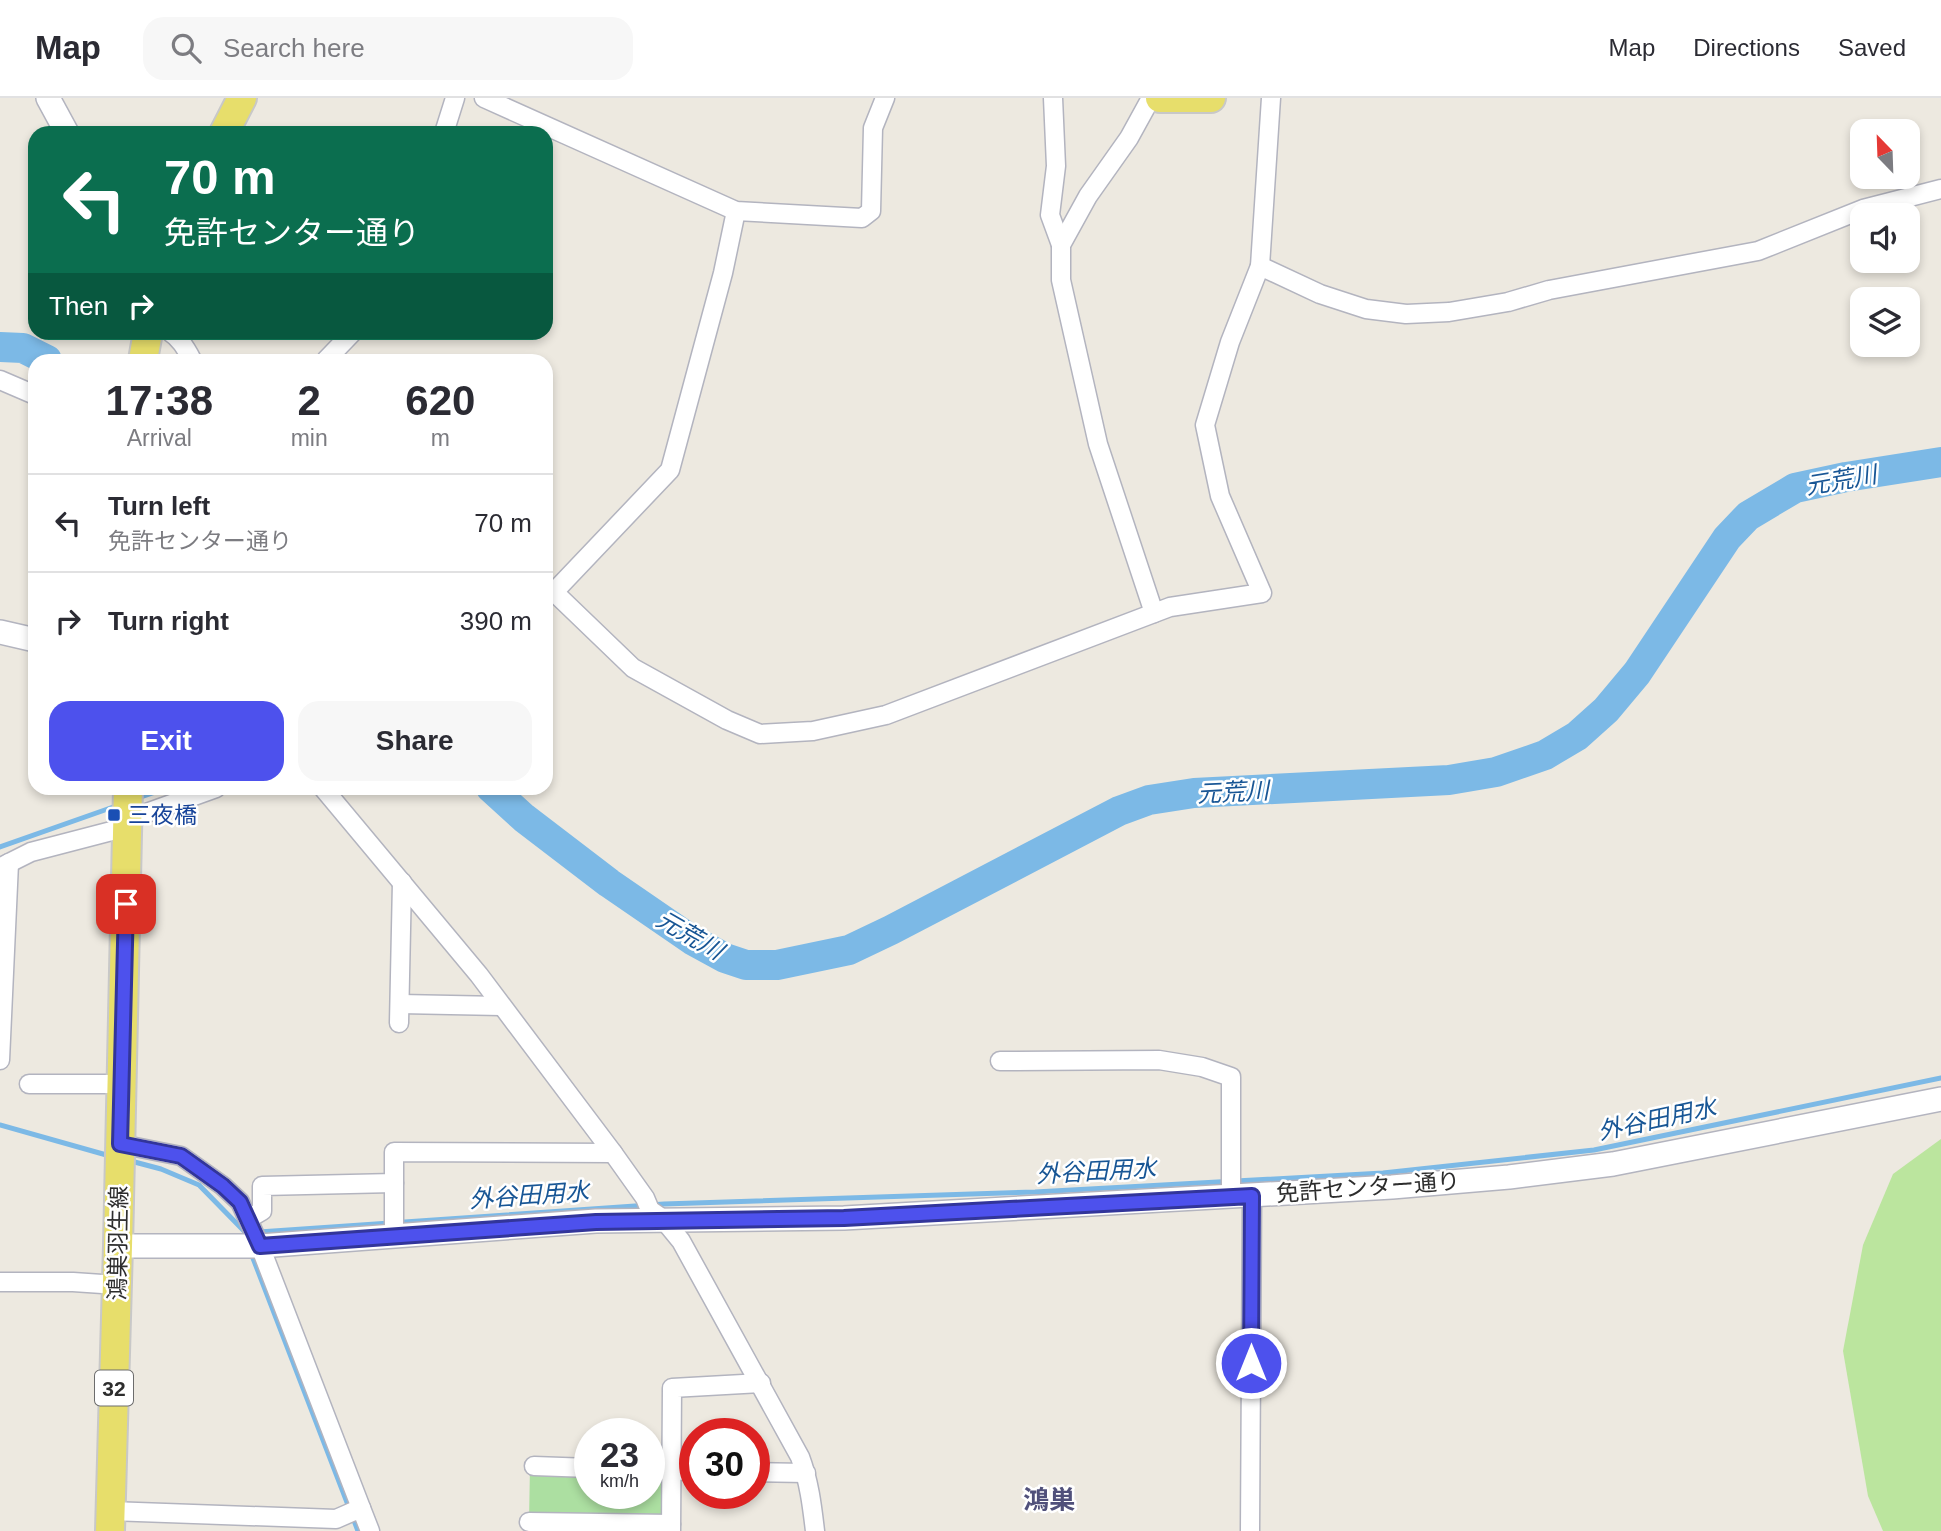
<!DOCTYPE html>
<html lang="en">
<head>
<meta charset="utf-8">
<style>
  body { margin:0; font-family:Helvetica,"Noto Sans JP",sans-serif; background:#f7f7f7; color:#2b2b33; height:100vh; display:flex; flex-direction:column; font-size:26px; white-space:nowrap }
  * { box-sizing:border-box; margin:0 }
  p { font-size:23px; color:#7c7c81 }
  .icon { flex:none; width:38px; height:38px; fill:none; stroke:currentColor; stroke-width:2; stroke-linecap:round; stroke-linejoin:round }
  .map { position:relative; flex:1; overflow:hidden }
  .details { position:absolute; left:28px; top:256px; width:525px; height:441px; display:flex; flex-direction:column; background:#fff; border-radius:21px; box-shadow:0 4px 10px #0003 }
  .details>* { flex:none }
  .hud { position:absolute; left:28px; top:28px; width:525px; height:214px; border-radius:21px; box-shadow:0 4px 10px #0003; background:#0b6e4f; color:#fff; overflow:hidden }
  .needle { width:46px; rotate:337deg }
  .buttons { position:absolute; left:1850px; top:21px; display:grid; gap:14px }
  .buttons a { display:grid; place-items:center; width:70px; height:70px; border-radius:14px; background:#fff; box-shadow:0 4px 10px #0003; font-size:35px }
  .speed { position:absolute; left:574px; top:1320px; display:flex; gap:14px; font-size:35px; font-weight:700; text-align:center }
  .speed>* { display:grid; place-content:center; width:91px; height:91px; border-radius:50%; background:#fff; box-shadow:0 4px 10px #0003; line-height:1 }
  .speed small { font-size:18px; font-weight:400 }
  .speed .limit { border:10px solid #d22; background:#fff; color:#111 }
  .pin { position:absolute; display:grid; place-items:center; width:60px; height:60px; color:#fff; margin:-30px; border-radius:14px; box-shadow:0 4px 10px #0006 }
  .me { position:absolute; width:77px; margin:-38px; rotate:0deg; stroke-linejoin:round; filter:drop-shadow(0 0 5px #0008) }
  .turn { display:flex; align-items:center; gap:24px; height:147px; padding:0 21px; font-size:32px }
  .turn .icon { width:91px; height:91px; stroke-width:2.5 }
  .turn b { display:block; font-size:49px; line-height:60px }
  .then { display:flex; align-items:center; height:66px; padding:0 21px; background:#0003; gap:14px; font-size:26px }
  .eta { display:flex; justify-content:space-evenly; align-items:center; height:119px; text-align:center }
  .eta b { font-size:42px; font-weight:600; line-height:49px }
  .button { display:flex; gap:14px; margin-top:auto; padding:14px 21px }
  .button a { flex:1; height:80px; border-radius:21px; background:#4d51ed; color:#fff; font-size:28px; font-weight:600; line-height:80px; text-align:center }
  .button a+a { background:#f7f7f7; color:#2b2b33 }
  ul { padding:0; list-style:none }
  li { display:flex; align-items:center; gap:21px; height:98px; padding:0 21px; border-top:2px solid #e1e1e2 }
  li div { flex:1 }
  li b { display:block; font-size:26px }
  li em { font-style:normal }
  header { display:flex; align-items:center; gap:42px; box-sizing:border-box; height:98px; padding:0 35px; background:#fff; border-bottom:2px solid #e1e1e2 }
  header strong { font-size:33px }
  nav { display:flex; gap:38px; margin-inline-start:auto; font-size:24px }
  .search { width:490px; height:63px; background:#f7f7f7; display:flex; align-items:center; gap:18px; box-sizing:border-box; padding:0 24px; border-radius:21px; color:#7c7c81; font-size:26px }
  .map>svg:first-child { display:block }
  .green { fill:#acdfa1 }
  .pitch { fill:#bbe59e }
  .lines { fill:none; stroke-linecap:round; stroke-linejoin:round }
  .stream { stroke:#7cb9e6; stroke-width:5 }
  .river { stroke:#7cb9e6; stroke-width:30 }
  .minor-casing { stroke:#b3b4bf; stroke-width:21 }
  .tertiary-casing { stroke:#b3b4bf; stroke-width:26 }
  .primary-casing { stroke:#c8c8c8; stroke-width:32 }
  .minor { stroke:#fff; stroke-width:18 }
  .tertiary { stroke:#fff; stroke-width:23 }
  .primary { stroke:#e7de6b; stroke-width:28 }
  .route-casing { stroke:#32359a; stroke-width:18 }
  .route { stroke:#4d51ed; stroke-width:12 }
  .transit-dot { fill:#1a4fb4; stroke:#fff; stroke-width:2.5 }
  .labels { text-anchor:middle; dominant-baseline:central; stroke-width:5; stroke-linejoin:round; paint-order:stroke }
  .shield { fill:#fff; stroke:#6c6c6c; stroke-width:2 }
  .shield-label { font-size:21px; font-weight:bold; fill:#2d2d2d }
  .transit-label { font-size:23px; fill:#164399; stroke:#fff; text-anchor:start }
  .street-label { font-size:23px; fill:#2d2d2d; stroke:#fff }
  .water-label { font-size:24px; font-style:italic; fill:#185695; stroke:#fff }
  .quarter-label { font-size:26px; font-weight:bold; fill:#50507a; stroke:#fff }
</style>
</head>
<body>
<header>
<strong>Map</strong>
<div class="search"><svg class="icon" aria-label="search" viewBox="0 0 24 24"><circle cx="10" cy="10" r="6"/><path d="M15 15l6 6"/></svg>Search here</div>
<nav><a>Map</a><a>Directions</a><a>Saved</a></nav>
</header>
<div class="map">
<svg width="1941" height="1433" viewBox="0 0 1941 1433">
  <rect width="100%" height="100%" fill="#ede9e0"/>
  <path class="green" d="M 530,1368 L 590,1370 L 590,1395 L 649,1395 L 649,1372 L 672,1373 L 671,1426 L 529,1424 Z"/>
  <path class="pitch" d="M 1941,1041 L 1941,1433 L 1883,1433 L 1868,1398 L 1843,1253 L 1863,1147 L 1893,1076 Z"/>
  <g class="lines">
    <g class="stream">
      <path d="M 138,700 L 167,690"/>
      <path d="M 0,749 L 119,707"/>
      <path d="M 0,1027 L 110,1058"/>
      <path d="M 127,1062 L 161,1071 L 199,1087 L 245,1134 L 246,1139"/>
      <path d="M 259,1134 L 664,1106 L 1035,1094 L 1383,1075 L 1594,1052 L 1941,980"/>
      <path d="M 251,1155 L 358,1433"/>
    </g>
    <g class="river">
      <path d="M 0,249 L 23,250 L 47,262"/>
      <path d="M 491,690 L 524,720 L 609,785 L 692,842 L 725,860 L 746,867 L 777,867 L 849,852 L 891,832 L 1119,713 L 1149,702 L 1194,695 L 1449,682 L 1496,674 L 1545,657 L 1577,638 L 1606,612 L 1637,575 L 1727,440 L 1748,418 L 1795,390 L 1846,379 L 1941,364"/>
    </g>
    <defs>
      <g id="minor">
        <path d="M 484,0 L 736,113 L 862,120 L 871,113 L 873,30 L 885,0"/>
        <path d="M 1053,0 L 1056,68 L 1050,117 L 1061,147"/>
        <path d="M 1151,0 L 1129,40 L 1088,98 L 1061,147 L 1061,182 L 1098,346 L 1154,515"/>
        <path d="M 444,35 L 455,0"/>
        <path d="M 1260,168 L 1320,196 L 1366,211 L 1406,216 L 1449,214 L 1508,204 L 1549,192 L 1758,153 L 1863,111 L 1941,91"/>
        <path d="M 170,234 C 180,240 187,252 192,262"/>
        <path d="M 326,262 L 353,234"/>
        <path d="M 0,282 L 35,297"/>
        <path d="M 554,494 L 633,570 L 727,622 L 760,636 L 813,633 L 886,617 L 1170,509 L 1262,495 L 1220,398 L 1205,327 L 1230,244 L 1260,168 L 1271,0"/>
        <path d="M 546,496 L 554,494 L 670,372 L 723,175 L 736,113"/>
        <path d="M 323,690 L 479,877 L 613,1055 L 645,1100 L 650,1112 L 663,1121 L 681,1143 L 800,1359 C 809,1383 812,1407 815,1433"/>
        <path d="M 127,722 L 216,690"/>
        <path d="M 1,769 L 31,754 L 127,729"/>
        <path d="M 400,906 L 501,908"/>
        <path d="M 399,925 L 402,784"/>
        <path d="M 0,962 L 9,765"/>
        <path d="M 1000,963 L 1159,962 L 1202,969 L 1231,979 L 1231,1098"/>
        <path d="M 29,986 L 122,986"/>
        <path d="M 120,1046 L 181,1058 L 223,1088 L 240,1104 L 260,1148 L 361,1410"/>
        <path d="M 394,1085 L 394,1139"/>
        <path d="M 248,1121 L 262,1113 L 262,1088 L 394,1085 L 394,1054 L 613,1055"/>
        <path d="M 0,1184 L 73,1184 L 117,1187"/>
        <path d="M 534,1368 L 590,1370"/>
        <path d="M 649,1372 L 695,1373"/>
        <path d="M 754,1374 L 806,1375"/>
        <path d="M 110,1413 L 336,1421 L 361,1410 L 370,1433"/>
        <path d="M 529,1424 L 671,1426"/>
        <path d="M 671,1433 L 672,1290 L 761,1285"/>
        <path d="M 1250,1433 L 1252,1098"/>
      </g>
      <g id="tertiary">
        <path d="M 48,0 L 67,35"/>
        <path d="M 0,534 L 35,542"/>
        <path d="M 118,1148 L 260,1148 L 596,1123 L 844,1120 L 1392,1089 L 1509,1079 L 1613,1066 L 1941,1001"/>
      </g>
      <g id="primary">
        <path d="M 1160,0 L 1211,0"/>
        <path d="M 224,35 L 242,0"/>
        <path d="M 143,262 L 148,234"/>
        <path d="M 110,1433 L 118,1148 L 128,690"/>
      </g>
    </defs>
    <use href="#minor" class="minor-casing"/>
    <use href="#tertiary" class="tertiary-casing"/>
    <use href="#primary" class="primary-casing"/>
    <use href="#minor" class="minor"/>
    <use href="#tertiary" class="tertiary"/>
    <use href="#primary" class="primary"/>
  </g>
  <g class="lines">
    <defs>
      <path id="route" d="M 126,806 L 120,1046 L 181,1058 L 223,1088 L 240,1104 L 260,1148 L 596,1124 L 844,1120 L 1252,1098 L 1251,1265"/>
    </defs>
    <use href="#route" class="route-casing"/>
    <use href="#route" class="route"/>
  </g>
  <rect class="transit-dot" x="107" y="710" width="14" height="14" rx="3.5"/>
  <g class="labels">
    <rect class="shield" x="95" y="1272.5" width="38" height="35" rx="5"/>
    <g class="shield-label">
      <text x="114" y="1290">32</text>
    </g>
    <g class="transit-label">
      <text x="128" y="717">三夜橋</text>
    </g>
    <g class="street-label">
      <text transform="translate(1368 1089) rotate(-4)">免許センター通り</text>
      <text transform="translate(118 1145) rotate(-89)">鴻巣羽生線</text>
    </g>
    <g class="water-label">
      <text transform="translate(1841 382) rotate(-10)">元荒川</text>
      <text transform="translate(1233 694) rotate(-3)">元荒川</text>
      <text transform="translate(690 837) rotate(30)">元荒川</text>
      <text transform="translate(1657 1021) rotate(-12)">外谷田用水</text>
      <text transform="translate(1096 1073) rotate(-3)">外谷田用水</text>
      <text transform="translate(529 1097) rotate(-4)">外谷田用水</text>
    </g>
    <g class="quarter-label">
      <text x="1049" y="1402">鴻巣</text>
    </g>
  </g>
</svg>
<div class="buttons">
<a><svg class="needle" viewBox="-14 -14 28 28"><path d="M0-13l5 13h-10z" fill="#e53935"/><path d="M0 13l5-13h-10z" fill="#7c7c81"/></svg></a>
<a><svg class="icon" aria-label="sound" viewBox="0 0 24 24"><path d="M4 9h4l5-4v14l-5-4H4zM17 9q2 3 0 6"/></svg></a>
<a><svg class="icon" aria-label="layers" viewBox="0 0 24 24"><path d="M12 4l9 5-9 5-9-5zM3 14l9 5 9-5"/></svg></a>
</div>
<div class="speed"><div>23<small>km/h</small></div><div class="limit">30</div></div>
<div class="pin" style="left:126px;top:806px;background:#d93025"><svg class="icon" aria-label="arrive" viewBox="0 0 24 24"><path d="M6 21V4h12l-3 4 3 4H6"/></svg></div>
<svg class="me" style="left:1251px;top:1265px" viewBox="-20 -20 40 40"><circle r="17" fill="#4d51ed" stroke="#fff" stroke-width="3"/><path d="M0-11L8 9 0 5-8 9z" fill="#fff"/></svg>
<div class="hud">
<div class="turn"><svg class="icon" aria-label="left" viewBox="0 0 24 24"><path d="M17 20v-9H6M10 6l-5 5 5 5"/></svg><div><b>70 m</b>免許センター通り</div></div>
<div class="then">Then<svg class="icon" aria-label="right" viewBox="0 0 24 24"><path d="M7 20v-9h11M14 6l5 5-5 5"/></svg></div>
</div>
<section class="details">
<div class="eta">
<div><b>17:38</b><p>Arrival</p></div>
<div><b>2</b><p>min</p></div>
<div><b>620</b><p>m</p></div>
</div>
<ul>
<li><svg class="icon" aria-label="left" viewBox="0 0 24 24"><path d="M17 20v-9H6M10 6l-5 5 5 5"/></svg><div><b>Turn left</b><p>免許センター通り</p></div><em>70 m</em></li>
<li><svg class="icon" aria-label="right" viewBox="0 0 24 24"><path d="M7 20v-9h11M14 6l5 5-5 5"/></svg><div><b>Turn right</b></div><em>390 m</em></li>
</ul>
<div class="button"><a>Exit</a><a>Share</a></div>
</section>
</div>
</body>
</html>
